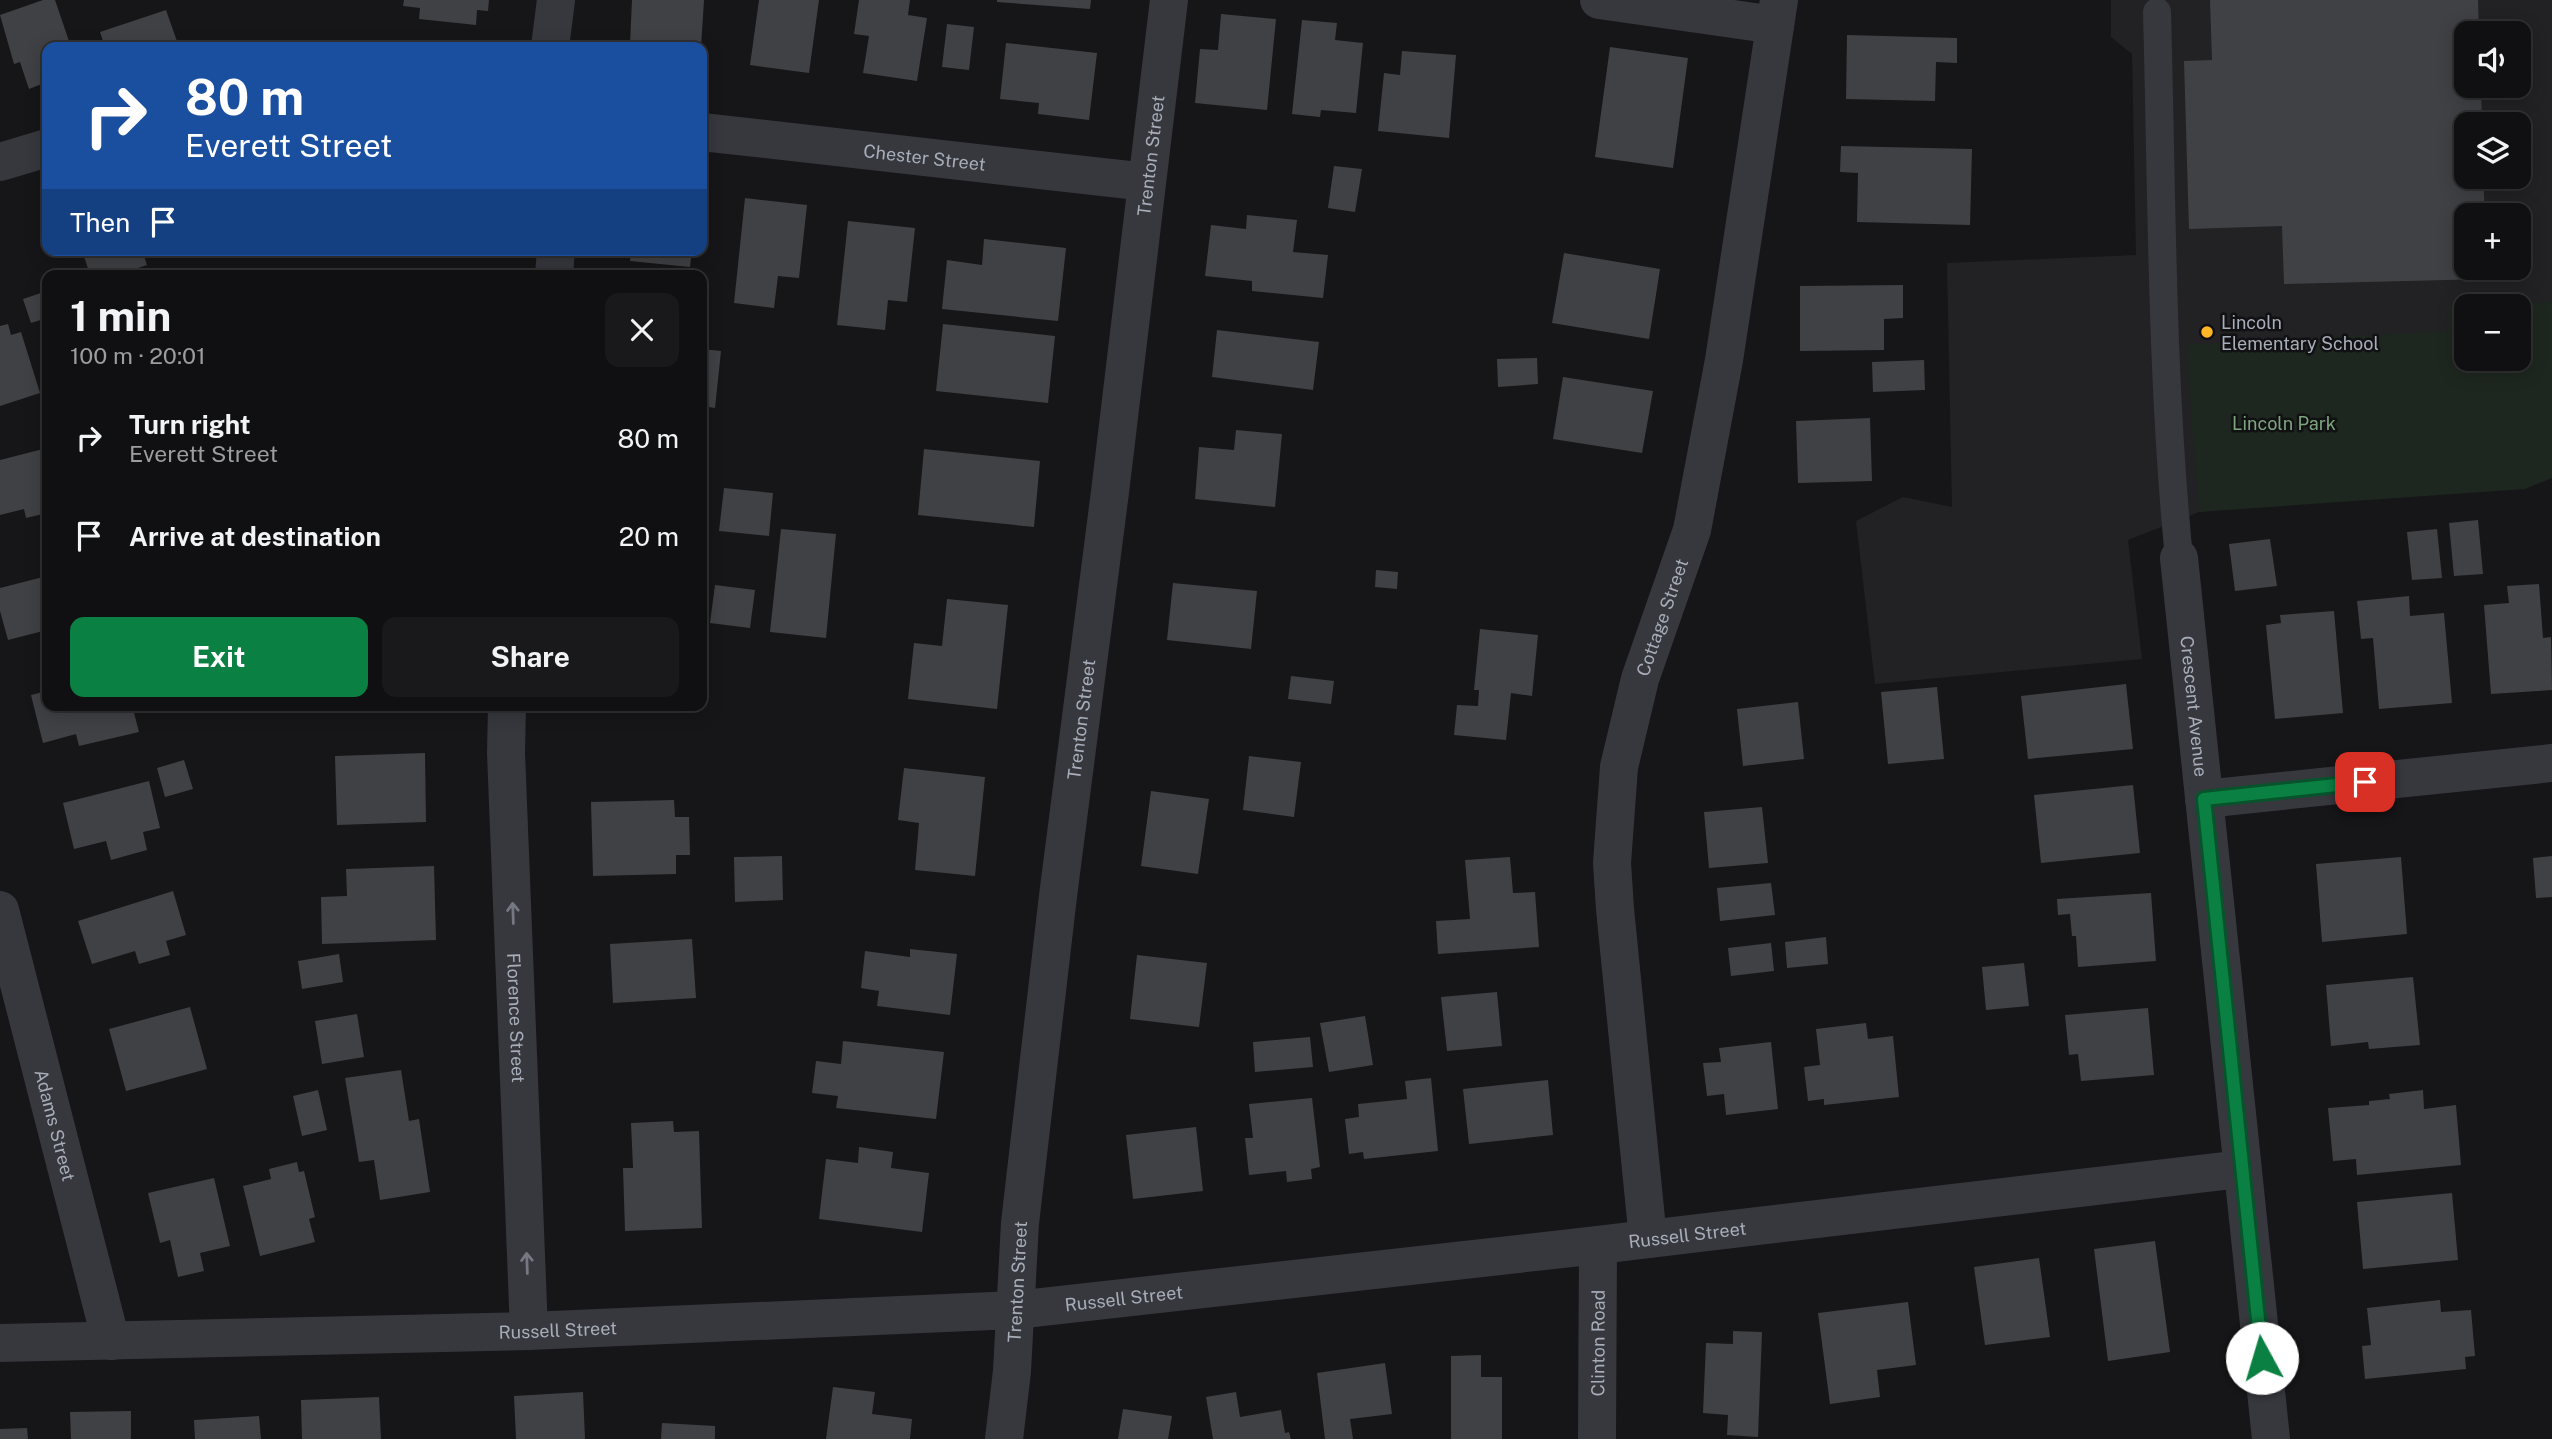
<!DOCTYPE html>
<html lang="en">
<head>
<meta charset="utf-8">
<style>
  body { margin:0; font-family:"Public Sans",sans-serif; background:#19191b; color:#f1f3f6; height:100vh; display:flex; flex-direction:column; font-size:26px; white-space:nowrap }
  * { box-sizing:border-box; margin:0 }
  p { font-size:23px; color:#9c9d9f }
  .icon { flex:none; width:38px; height:38px; fill:none; stroke:currentColor; stroke-width:2; stroke-linecap:round; stroke-linejoin:round }
  .map { position:relative; flex:1; overflow:hidden }
  .details { position:absolute; left:42px; top:270px; width:665px; height:441px; display:flex; flex-direction:column; background:#101012; border-radius:14px; box-shadow:0 4px 18px #0003,0 0 0 2px #303032 }
  .details>* { flex:none }
  .banner { position:absolute; left:42px; top:42px; width:665px; height:214px; border-radius:14px; box-shadow:0 4px 18px #0003,0 0 0 2px #303032; background:#1a4fa0; color:#fff; overflow:hidden }
  .buttons { position:absolute; left:2454px; top:21px; display:grid; gap:14px }
  .buttons a { display:grid; place-items:center; width:77px; height:77px; border-radius:14px; background:#101012; box-shadow:0 4px 18px #0003,0 0 0 2px #303032; font-size:35px }
  .pin { position:absolute; display:grid; place-items:center; width:60px; height:60px; color:#fff; margin:-30px; border-radius:14px; box-shadow:0 4px 10px #0006 }
  .me { position:absolute; width:77px; margin:-38px; rotate:354deg; stroke-linejoin:round; filter:drop-shadow(0 0 5px #0008) }
  .turn { display:flex; align-items:center; gap:24px; height:147px; padding:0 28px; font-size:32px }
  .turn .icon { width:91px; height:91px; stroke-width:2.5 }
  .turn b { display:block; font-size:49px; line-height:60px }
  .then { display:flex; align-items:center; height:66px; padding:0 28px; background:#0003; gap:14px; font-size:26px }
  .round { display:grid; place-items:center; flex:none; width:74px; height:74px; border-radius:14px; background:#19191b }
  .headline { display:flex; align-items:center; justify-content:space-between; height:119px; padding:0 28px }
  h1 { font-size:42px; font-weight:700; line-height:52px }
  .primary-button { display:flex; gap:14px; margin-top:auto; padding:14px 28px }
  .primary-button a { flex:1; height:80px; border-radius:14px; background:#0b8043; color:#fff; font-size:28px; font-weight:700; line-height:80px; text-align:center }
  .primary-button a+a { background:#19191b; color:#f1f3f6 }
  ul { padding:0; list-style:none }
  li { display:flex; align-items:center; gap:21px; height:98px; padding:0 28px }
  li div { flex:1 }
  li b { display:block; font-size:26px }
  li em { font-style:normal }
  .map>svg:first-child { display:block }
  .built { fill:#222225; fill-rule:evenodd }
  .green { fill:#1e271f; fill-rule:evenodd }
  .building { fill:#404145 }
  .lines { fill:none; stroke-linecap:round; stroke-linejoin:round }
  .lane { stroke:#37383e; stroke-width:28 }
  .street { stroke:#37383e; stroke-width:38 }
  .oneway { stroke:#757882 }
  .route-casing { stroke:#07532c; stroke-width:18 }
  .route { stroke:#0b8043; stroke-width:12 }
  .poi-dot { fill:#ffb727; stroke:#111113; stroke-width:2.5 }
  .labels { text-anchor:middle; dominant-baseline:central; stroke-width:5; stroke-linejoin:round; paint-order:stroke }
  .street-label { font-size:18px; fill:#a7adb9; stroke:#111113 }
  .poi-label { font-size:18px; fill:#a7adb9; stroke:#111113; text-anchor:start }
  .park-label { font-size:18px; fill:#7da67f; stroke:#111113 }
</style>
</head>
<body>
<div class="map">
<svg width="2552" height="1439" viewBox="0 0 2552 1439">
  <rect width="100%" height="100%" fill="#161618"/>
  <path class="built" d="M 2111,0 L 2552,0 L 2552,478 L 2199,512 L 2128,540 L 2142,659 L 1875,684 L 1856,521 L 1903,497 L 1952,507 L 1947,263 L 2136,255 L 2132,54 L 2111,37 ZM 2466,33 L 2518,33 L 2518,86 L 2466,86 ZM 2466,124 L 2518,124 L 2518,177 L 2466,177 ZM 2466,215 L 2518,215 L 2518,268 L 2466,268 ZM 2466,306 L 2518,306 L 2518,359 L 2466,359 Z"/>
  <path class="green" d="M 2552,302 L 2552,478 L 2525,489 L 2199,512 L 2186,345 L 2449,331 L 2448,307 ZM 2466,306 L 2518,306 L 2518,359 L 2466,359 Z"/>
  <g class="building">
    <path d="M 43,0 L 55,0 L 71,47 L 47,47 L 47,82 L 29,89 L 20,62 L 14,64 L 0,15 Z"/>
    <path d="M 404,0 L 489,0 L 488,11 L 477,10 L 476,25 L 419,19 L 420,8 L 403,6 Z"/>
    <path d="M 632,0 L 704,0 L 701,47 L 630,44 Z"/>
    <path d="M 759,0 L 819,0 L 809,73 L 750,65 Z"/>
    <path d="M 859,0 L 910,0 L 908,15 L 927,18 L 917,81 L 863,73 L 869,36 L 854,34 Z"/>
    <path d="M 997,0 L 1091,0 L 1090,9 L 997,2 Z"/>
    <path d="M 2210,0 L 2478,0 L 2479,33 L 2466,33 L 2466,86 L 2481,86 L 2482,124 L 2466,124 L 2466,177 L 2483,177 L 2485,215 L 2466,215 L 2466,268 L 2486,268 L 2487,279 L 2284,284 L 2282,226 L 2189,229 L 2184,61 L 2212,60 Z"/>
    <path d="M 166,10 L 179,47 L 105,47 L 100,32 Z"/>
    <path d="M 1221,14 L 1276,19 L 1267,110 L 1195,103 L 1200,49 L 1218,50 Z"/>
    <path d="M 1302,20 L 1337,23 L 1335,40 L 1363,43 L 1356,113 L 1321,110 L 1320,117 L 1292,114 Z"/>
    <path d="M 947,24 L 974,27 L 969,70 L 942,67 Z"/>
    <path d="M 1847,35 L 1957,38 L 1957,63 L 1936,62 L 1935,101 L 1846,99 Z"/>
    <path d="M 1006,43 L 1097,53 L 1089,120 L 1038,114 L 1039,103 L 1000,99 Z"/>
    <path d="M 1610,47 L 1688,58 L 1673,168 L 1595,157 Z"/>
    <path d="M 1402,51 L 1456,55 L 1449,138 L 1378,131 L 1384,73 L 1400,75 Z"/>
    <path d="M 1841,146 L 1972,149 L 1970,225 L 1857,222 L 1858,173 L 1840,172 Z"/>
    <path d="M 1334,166 L 1362,169 L 1355,212 L 1328,208 Z"/>
    <path d="M 745,198 L 807,205 L 799,278 L 778,276 L 774,308 L 734,303 Z"/>
    <path d="M 1247,215 L 1297,220 L 1293,252 L 1328,255 L 1323,298 L 1252,291 L 1252,281 L 1205,276 L 1211,225 L 1246,229 Z"/>
    <path d="M 848,221 L 915,228 L 907,302 L 888,300 L 885,330 L 837,325 Z"/>
    <path d="M 984,239 L 1066,248 L 1058,321 L 942,309 L 947,260 L 982,265 Z"/>
    <path d="M 82,250 L 142,250 L 147,265 L 117,275 L 90,275 Z"/>
    <path d="M 631,250 L 692,250 L 690,267 L 630,261 Z"/>
    <path d="M 1564,253 L 1660,269 L 1649,339 L 1552,323 Z"/>
    <path d="M 1903,285 L 1903,318 L 1884,319 L 1884,350 L 1800,351 L 1800,286 Z"/>
    <path d="M 47,291 L 47,318 L 31,323 L 23,299 Z"/>
    <path d="M 8,324 L 11,335 L 21,332 L 40,393 L 0,406 L 0,326 Z"/>
    <path d="M 943,324 L 1055,336 L 1048,403 L 936,391 Z"/>
    <path d="M 1217,330 L 1319,342 L 1313,390 L 1212,377 Z"/>
    <path d="M 702,349 L 721,351 L 715,408 L 702,406 Z"/>
    <path d="M 1537,358 L 1538,384 L 1498,387 L 1497,359 Z"/>
    <path d="M 1924,360 L 1925,390 L 1873,392 L 1872,362 Z"/>
    <path d="M 1563,377 L 1653,391 L 1642,453 L 1553,439 Z"/>
    <path d="M 1870,418 L 1872,481 L 1798,483 L 1796,421 Z"/>
    <path d="M 1236,430 L 1282,434 L 1275,507 L 1195,499 L 1199,447 L 1234,450 Z"/>
    <path d="M 47,448 L 47,513 L 26,518 L 24,509 L 0,515 L 0,460 Z"/>
    <path d="M 924,449 L 1040,461 L 1034,527 L 918,515 Z"/>
    <path d="M 724,488 L 773,493 L 769,536 L 719,531 Z"/>
    <path d="M 2478,520 L 2483,574 L 2454,576 L 2449,523 Z"/>
    <path d="M 781,529 L 836,534 L 826,638 L 770,632 Z"/>
    <path d="M 2437,529 L 2442,578 L 2412,580 L 2407,532 Z"/>
    <path d="M 2270,539 L 2277,586 L 2235,591 L 2229,544 Z"/>
    <path d="M 1376,570 L 1398,572 L 1397,589 L 1375,587 Z"/>
    <path d="M 47,576 L 47,630 L 8,640 L 0,611 L 0,588 Z"/>
    <path d="M 1173,583 L 1257,591 L 1251,649 L 1167,640 Z"/>
    <path d="M 2539,584 L 2543,638 L 2551,637 L 2552,690 L 2491,694 L 2484,605 L 2509,603 L 2507,586 Z"/>
    <path d="M 715,585 L 755,590 L 750,628 L 710,623 Z"/>
    <path d="M 2409,596 L 2410,616 L 2444,613 L 2452,703 L 2379,709 L 2373,638 L 2361,639 L 2357,601 Z"/>
    <path d="M 947,599 L 1008,605 L 997,709 L 908,699 L 914,643 L 942,646 Z"/>
    <path d="M 2334,611 L 2343,713 L 2275,719 L 2266,625 L 2281,623 L 2280,615 Z"/>
    <path d="M 1480,629 L 1538,635 L 1532,696 L 1511,693 L 1506,740 L 1454,735 L 1457,705 L 1478,706 L 1479,690 L 1474,690 Z"/>
    <path d="M 1291,676 L 1334,681 L 1331,704 L 1288,699 Z"/>
    <path d="M 2126,684 L 2133,749 L 2028,759 L 2021,696 Z"/>
    <path d="M 1937,687 L 1944,759 L 1888,764 L 1881,692 Z"/>
    <path d="M 47,691 L 47,705 L 132,705 L 139,732 L 79,746 L 76,734 L 43,743 L 31,695 Z"/>
    <path d="M 1798,702 L 1804,759 L 1743,766 L 1737,709 Z"/>
    <path d="M 425,753 L 426,822 L 337,825 L 335,756 Z"/>
    <path d="M 1249,756 L 1301,762 L 1294,817 L 1243,810 Z"/>
    <path d="M 184,760 L 193,789 L 165,797 L 157,768 Z"/>
    <path d="M 904,768 L 985,777 L 975,876 L 915,870 L 919,823 L 898,820 Z"/>
    <path d="M 149,781 L 160,828 L 143,832 L 147,850 L 111,860 L 106,841 L 74,849 L 63,803 Z"/>
    <path d="M 2133,785 L 2140,853 L 2041,863 L 2034,795 Z"/>
    <path d="M 1151,791 L 1209,799 L 1198,874 L 1141,866 Z"/>
    <path d="M 674,800 L 675,817 L 689,817 L 690,855 L 676,855 L 676,874 L 593,876 L 591,802 Z"/>
    <path d="M 1762,807 L 1768,863 L 1709,868 L 1704,812 Z"/>
    <path d="M 782,856 L 783,900 L 735,902 L 734,857 Z"/>
    <path d="M 2552,856 L 2552,897 L 2536,898 L 2533,858 Z"/>
    <path d="M 1510,857 L 1513,893 L 1535,892 L 1539,947 L 1438,954 L 1436,921 L 1470,919 L 1465,860 Z"/>
    <path d="M 2401,857 L 2407,934 L 2322,942 L 2316,864 Z"/>
    <path d="M 434,866 L 436,940 L 322,944 L 321,897 L 347,896 L 346,869 Z"/>
    <path d="M 1771,883 L 1775,915 L 1720,921 L 1717,888 Z"/>
    <path d="M 173,891 L 186,935 L 166,941 L 170,955 L 139,964 L 135,951 L 92,964 L 78,921 Z"/>
    <path d="M 2151,893 L 2156,961 L 2078,967 L 2076,936 L 2072,936 L 2070,914 L 2058,915 L 2057,899 Z"/>
    <path d="M 1826,937 L 1828,964 L 1787,968 L 1785,942 Z"/>
    <path d="M 692,939 L 696,998 L 613,1003 L 610,944 Z"/>
    <path d="M 1771,943 L 1774,971 L 1731,976 L 1728,948 Z"/>
    <path d="M 910,949 L 957,954 L 950,1015 L 877,1006 L 879,991 L 861,988 L 865,951 L 910,957 Z"/>
    <path d="M 339,954 L 343,982 L 302,989 L 298,961 Z"/>
    <path d="M 1137,955 L 1207,963 L 1199,1027 L 1130,1019 Z"/>
    <path d="M 2024,963 L 2029,1006 L 1986,1010 L 1982,967 Z"/>
    <path d="M 2413,977 L 2420,1045 L 2369,1049 L 2368,1042 L 2331,1046 L 2326,985 Z"/>
    <path d="M 1497,992 L 1502,1046 L 1447,1051 L 1441,997 Z"/>
    <path d="M 190,1007 L 207,1069 L 126,1091 L 109,1029 Z"/>
    <path d="M 2148,1008 L 2154,1075 L 2081,1081 L 2078,1054 L 2069,1055 L 2065,1015 Z"/>
    <path d="M 357,1014 L 364,1057 L 322,1064 L 315,1021 Z"/>
    <path d="M 1365,1016 L 1373,1065 L 1329,1072 L 1320,1023 Z"/>
    <path d="M 1866,1023 L 1868,1039 L 1893,1036 L 1899,1097 L 1824,1105 L 1824,1099 L 1808,1101 L 1804,1067 L 1820,1065 L 1816,1029 Z"/>
    <path d="M 1310,1037 L 1313,1067 L 1255,1072 L 1253,1042 Z"/>
    <path d="M 843,1041 L 944,1052 L 936,1119 L 836,1108 L 838,1096 L 812,1093 L 816,1061 L 841,1064 Z"/>
    <path d="M 1771,1042 L 1778,1109 L 1726,1115 L 1724,1094 L 1707,1096 L 1703,1063 L 1721,1062 L 1719,1048 Z"/>
    <path d="M 401,1070 L 409,1121 L 419,1119 L 430,1192 L 380,1200 L 374,1160 L 359,1162 L 345,1078 Z"/>
    <path d="M 1431,1078 L 1438,1151 L 1364,1159 L 1363,1152 L 1349,1154 L 1345,1119 L 1359,1117 L 1358,1104 L 1407,1099 L 1405,1081 Z"/>
    <path d="M 1548,1080 L 1553,1135 L 1469,1144 L 1463,1089 Z"/>
    <path d="M 318,1090 L 327,1130 L 302,1136 L 293,1096 Z"/>
    <path d="M 2423,1090 L 2424,1109 L 2456,1105 L 2461,1165 L 2357,1175 L 2356,1159 L 2333,1161 L 2328,1108 L 2369,1105 L 2369,1101 L 2390,1099 L 2389,1094 Z"/>
    <path d="M 1312,1098 L 1320,1167 L 1311,1169 L 1312,1179 L 1287,1182 L 1286,1171 L 1249,1175 L 1245,1138 L 1253,1138 L 1249,1104 Z"/>
    <path d="M 673,1121 L 674,1132 L 699,1131 L 702,1228 L 625,1231 L 623,1168 L 633,1168 L 631,1123 Z"/>
    <path d="M 1196,1127 L 1203,1191 L 1133,1199 L 1126,1135 Z"/>
    <path d="M 859,1147 L 893,1152 L 891,1168 L 929,1173 L 922,1232 L 819,1219 L 826,1159 L 858,1163 Z"/>
    <path d="M 297,1162 L 299,1172 L 304,1171 L 315,1217 L 309,1219 L 315,1242 L 260,1256 L 243,1186 L 271,1179 L 269,1169 Z"/>
    <path d="M 214,1178 L 230,1246 L 200,1253 L 204,1271 L 178,1277 L 170,1240 L 160,1243 L 148,1193 Z"/>
    <path d="M 2452,1193 L 2458,1260 L 2363,1269 L 2357,1202 Z"/>
    <path d="M 2155,1241 L 2170,1352 L 2108,1361 L 2094,1249 Z"/>
    <path d="M 2039,1258 L 2050,1337 L 1985,1345 L 1974,1267 Z"/>
    <path d="M 2440,1300 L 2441,1312 L 2471,1310 L 2475,1356 L 2465,1357 L 2466,1369 L 2365,1379 L 2362,1346 L 2371,1345 L 2367,1308 Z"/>
    <path d="M 1908,1302 L 1916,1365 L 1877,1370 L 1880,1397 L 1830,1404 L 1818,1313 Z"/>
    <path d="M 1733,1331 L 1762,1332 L 1758,1437 L 1727,1435 L 1728,1415 L 1703,1413 L 1706,1343 L 1733,1344 Z"/>
    <path d="M 1481,1355 L 1481,1377 L 1502,1377 L 1502,1439 L 1451,1439 L 1451,1356 Z"/>
    <path d="M 1385,1363 L 1392,1414 L 1350,1419 L 1353,1439 L 1325,1439 L 1317,1373 Z"/>
    <path d="M 833,1387 L 875,1392 L 872,1414 L 912,1419 L 910,1439 L 826,1439 Z"/>
    <path d="M 583,1392 L 585,1439 L 516,1439 L 514,1396 Z"/>
    <path d="M 1236,1392 L 1240,1417 L 1281,1410 L 1285,1433 L 1289,1432 L 1291,1439 L 1213,1439 L 1206,1397 Z"/>
    <path d="M 379,1397 L 381,1439 L 302,1439 L 301,1400 Z"/>
    <path d="M 1123,1409 L 1172,1416 L 1168,1439 L 1118,1439 Z"/>
    <path d="M 131,1411 L 131,1439 L 71,1439 L 70,1412 Z"/>
    <path d="M 259,1416 L 261,1439 L 195,1439 L 194,1420 Z"/>
    <path d="M 662,1423 L 715,1426 L 715,1439 L 661,1439 Z"/>
    <path d="M 27,1428 L 28,1439 L 0,1439 L 0,1429 Z"/>
  </g>
  <g class="lines">
    <path class="lane" d="M 2157,12 C 2162,194 2161,377 2179,558"/>
    <g class="street">
      <path d="M 1599,0 L 1775,25"/>
      <path d="M 550,47 L 556,0"/>
      <path id="s1" d="M 702,132 L 1147,182"/>
      <path d="M 0,162 L 47,148"/>
      <path d="M 554,275 L 556,250"/>
      <path id="s2" d="M 2179,558 L 2271,1439"/>
      <path id="s3" d="M 507,705 L 506,753 L 529,1331"/>
      <path d="M 2204,799 L 2552,763"/>
      <path id="s4" d="M 0,910 L 111,1341"/>
      <path id="s5" d="M 1648,1239 L 1615,909 L 1612,863 L 1619,767 L 1640,679 L 1692,530 L 1724,360 L 1779,0"/>
      <path id="s6" d="M 0,1343 L 529,1331 L 1015,1310 L 1598,1245 L 2241,1169"/>
      <path id="s7" d="M 1004,1439 L 1012,1371 L 1020,1223 L 1058,896 L 1110,492 L 1169,0"/>
      <path id="s8" d="M 1597,1439 L 1598,1245"/>
    </g>
  </g>
  <defs><path id="oneway-shaft" d="M-6 0H5M1.5-3L5.5 0L1.5 3" fill="none" stroke-width="1.6" stroke-linecap="round" stroke-linejoin="round" transform="scale(1.75)"/></defs>
  <g class="oneway">
    <use href="#oneway-shaft" transform="translate(513 913) rotate(-92)"/>
    <use href="#oneway-shaft" transform="translate(527 1263) rotate(-92)"/>
  </g>
  <g class="lines">
    <defs>
      <path id="route" d="M 2262,1358 L 2204,799 L 2365,782"/>
    </defs>
    <use href="#route" class="route-casing"/>
    <use href="#route" class="route"/>
  </g>
  <circle class="poi-dot" cx="2207" cy="332" r="7"/>
  <g class="labels">
    <g class="street-label">
      <text stroke="none"><textPath href="#s7" startOffset="1292">Trenton Street</textPath></text>
      <text stroke="none"><textPath href="#s1" startOffset="224">Chester Street</textPath></text>
      <text stroke="none"><textPath href="#s5" startOffset="630">Cottage Street</textPath></text>
      <text stroke="none"><textPath href="#s2" startOffset="149">Crescent Avenue</textPath></text>
      <text stroke="none"><textPath href="#s7" startOffset="724">Trenton Street</textPath></text>
      <text stroke="none"><textPath href="#s3" startOffset="313">Florence Street</textPath></text>
      <text stroke="none"><textPath href="#s4" startOffset="222">Adams Street</textPath></text>
      <text stroke="none"><textPath href="#s6" startOffset="1692">Russell Street</textPath></text>
      <text stroke="none"><textPath href="#s7" startOffset="158">Trenton Street</textPath></text>
      <text stroke="none"><textPath href="#s6" startOffset="1125">Russell Street</textPath></text>
      <text stroke="none"><textPath href="#s6" startOffset="558">Russell Street</textPath></text>
      <text stroke="none"><textPath href="#s8" startOffset="96">Clinton Road</textPath></text>
    </g>
    <g class="poi-label">
      <text x="2221" y="322">Lincoln<tspan x="2221" dy="21">Elementary School</tspan></text>
    </g>
    <g class="park-label">
      <text x="2284" y="423">Lincoln Park</text>
    </g>
  </g>
</svg>
<div class="buttons">
<a><svg class="icon" aria-label="sound" viewBox="0 0 24 24"><path d="M4 9h4l5-4v14l-5-4H4zM17 9q2 3 0 6"/></svg></a>
<a><svg class="icon" aria-label="layers" viewBox="0 0 24 24"><path d="M12 4l9 5-9 5-9-5zM3 14l9 5 9-5"/></svg></a>
<a>+</a>
<a>−</a>
</div>
<div class="pin" style="left:2365px;top:782px;background:#d93025"><svg class="icon" aria-label="arrive" viewBox="0 0 24 24"><path d="M6 21V4h12l-3 4 3 4H6"/></svg></div>
<svg class="me" style="left:2262px;top:1358px" viewBox="-20 -20 40 40"><circle r="19" fill="#fff"/><path d="M0-13L10 11 0 6-10 11z" fill="#0b8043"/></svg>
<div class="banner">
<div class="turn"><svg class="icon" aria-label="right" viewBox="0 0 24 24"><path d="M7 20v-9h11M14 6l5 5-5 5"/></svg><div><b>80 m</b>Everett Street</div></div>
<div class="then">Then<svg class="icon" aria-label="arrive" viewBox="0 0 24 24"><path d="M6 21V4h12l-3 4 3 4H6"/></svg></div>
</div>
<section class="details">
<div class="headline"><div><h1>1 min</h1><p>100 m · 20:01</p></div><a class="round"><svg class="icon" aria-label="close" viewBox="0 0 24 24"><path d="M6 6l12 12M18 6L6 18"/></svg></a></div>
<ul>
<li><svg class="icon" aria-label="right" viewBox="0 0 24 24"><path d="M7 20v-9h11M14 6l5 5-5 5"/></svg><div><b>Turn right</b><p>Everett Street</p></div><em>80 m</em></li>
<li><svg class="icon" aria-label="arrive" viewBox="0 0 24 24"><path d="M6 21V4h12l-3 4 3 4H6"/></svg><div><b>Arrive at destination</b></div><em>20 m</em></li>
</ul>
<div class="primary-button"><a>Exit</a><a>Share</a></div>
</section>
</div>
</body>
</html>
